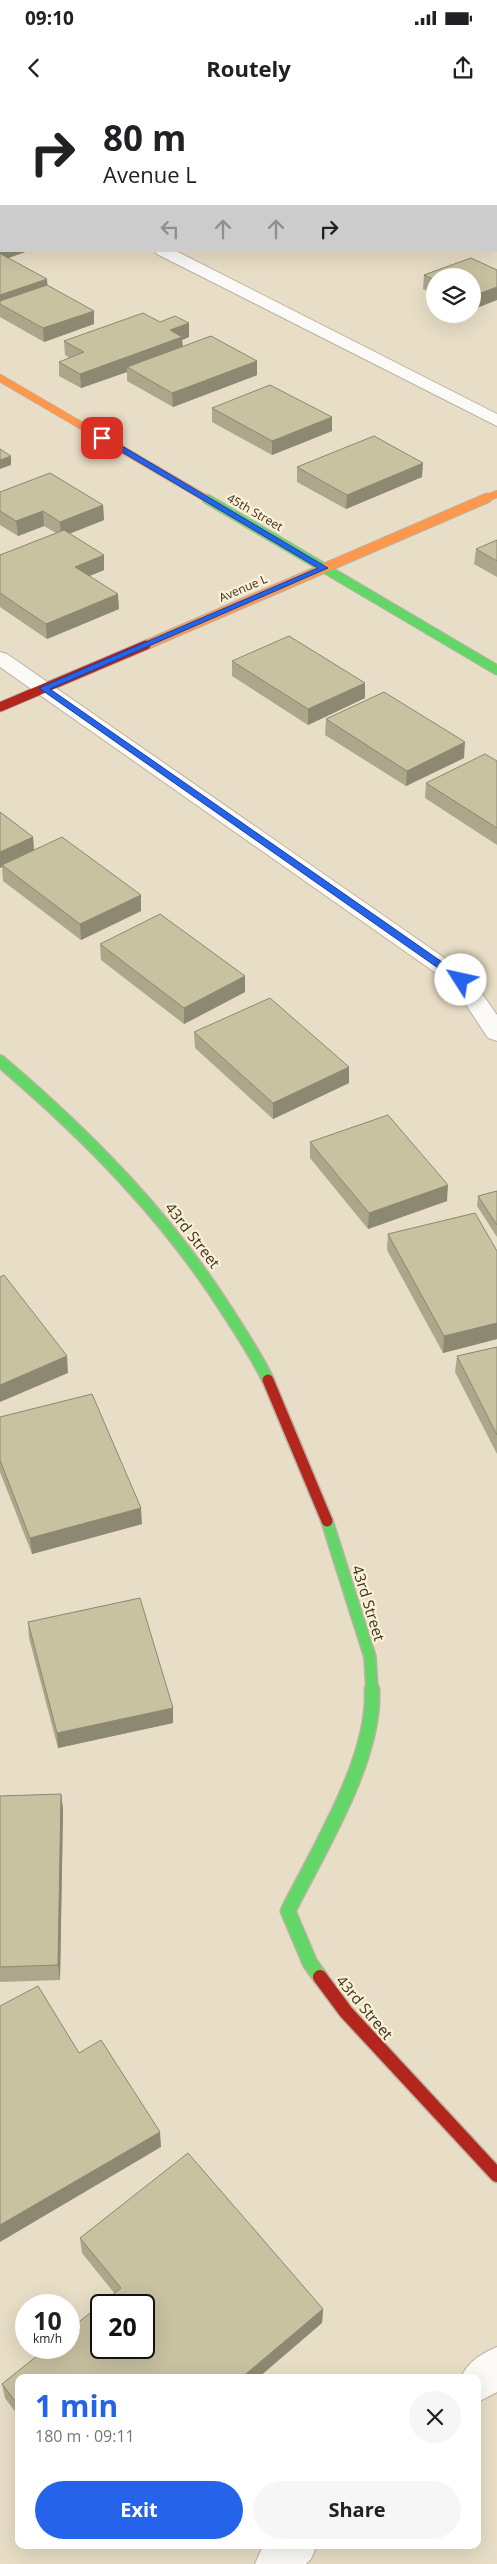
<!DOCTYPE html>
<html lang="en">
<head>
<meta charset="utf-8">
<style>
  body { margin:0; font-family:"Open Sans",sans-serif; background:#f6f6f6; color:#202124; height:100vh; display:flex; flex-direction:column; font-size:19px; white-space:nowrap }
  * { box-sizing:border-box; margin:0 }
  p { font-size:16px; color:#757577 }
  .icon { flex:none; width:28px; height:28px; fill:none; stroke:currentColor; stroke-width:2; stroke-linecap:round; stroke-linejoin:round }
  .map { position:relative; flex:1; overflow:hidden }
  .side { position:absolute; left:15px; top:2274px; width:466px; height:175px; display:flex; flex-direction:column; background:#fff; border-radius:10px; box-shadow:0 5px 20px #0002 }
  .side>* { flex:none }
  .hud { position:absolute; left:0px; top:0px; width:498px; height:152px; box-shadow:0 5px 20px #0002; background:#fff; color:#202124; overflow:hidden }
  .controls { position:absolute; left:426px; top:168px; display:grid; gap:10px }
  .controls a { display:grid; place-items:center; width:55px; height:55px; border-radius:50%; background:#fff; box-shadow:0 5px 20px #0002; font-size:25px }
  .speed { position:absolute; left:15px; top:2194px; display:flex; gap:10px; font-size:25px; font-weight:700; text-align:center }
  .speed>* { display:grid; place-content:center; width:65px; height:65px; border-radius:50%; background:#fff; box-shadow:0 5px 20px #0002; line-height:1 }
  .speed small { font-size:12px; font-weight:400 }
  .speed .limit { border:2px solid #111; border-radius:8px; background:#fff; color:#111 }
  .pin { position:absolute; display:grid; place-items:center; width:42px; height:42px; color:#fff; margin:-21px; border-radius:10px; box-shadow:0 2px 8px #0006 }
  .me { position:absolute; width:55px; margin:-28px; rotate:305deg; stroke-linejoin:round; filter:drop-shadow(0 0 4px #0008) }
  .turn { display:flex; align-items:center; gap:18px; height:105px; padding:0 20px; font-size:22px }
  .turn .icon { width:65px; height:65px; stroke-width:2.5 }
  .turn b { display:block; font-size:35px; line-height:42px }
  .lanes { display:flex; align-items:center; height:48px; padding:0 20px; background:#0003; justify-content:center; gap:25px; direction:ltr }
  .lanes .off { opacity:.35 }
  .round { display:grid; place-items:center; flex:none; width:52px; height:52px; border-radius:26px; background:#f6f6f6 }
  .head { display:flex; align-items:center; justify-content:space-between; height:85px; padding:0 20px }
  h1 { font-size:30px; font-weight:700; line-height:38px; color:#2563eb }
  .primary-button { display:flex; gap:10px; margin-top:auto; padding:10px 20px }
  .primary-button a { flex:1; height:58px; border-radius:30px; background:#2563eb; color:#fff; font-size:20px; font-weight:700; line-height:58px; text-align:center }
  .primary-button a+a { background:#f6f6f6; color:#202124 }
  .status { display:flex; justify-content:space-between; align-items:center; height:35px; padding:0 25px; background:#fff; direction:ltr }
  .status svg { height:14px; fill:currentColor }
  header { display:flex; justify-content:space-between; align-items:center; height:65px; padding:0 20px; background:#fff; font-size:22px; font-weight:700 }
  .map>svg:first-child { display:block }
  .lines { fill:none; stroke-linecap:round; stroke-linejoin:round }
  .lane-casing { stroke:#bbb3a1; stroke-width:2 }
  .street-casing { stroke:#bbb3a1; stroke-width:2 }
  .fast-far2-casing { stroke:#bbb3a1; stroke-width:11 }
  .fast-far1-casing { stroke:#bbb3a1; stroke-width:14 }
  .fast-casing { stroke:#bbb3a1; stroke-width:17 }
  .slow-far1-casing { stroke:#bbb3a1; stroke-width:8 }
  .slow-casing { stroke:#bbb3a1; stroke-width:11 }
  .jam-far2-casing { stroke:#bbb3a1; stroke-width:11 }
  .jam-far1-casing { stroke:#bbb3a1; stroke-width:14 }
  .jam-casing { stroke:#bbb3a1; stroke-width:17 }
  .lane { fill:#fcfaf6; fill-rule:evenodd }
  .street { fill:#fcfaf6; fill-rule:evenodd }
  .fast-far2 { stroke:#63d668; stroke-width:9 }
  .fast-far1 { stroke:#63d668; stroke-width:11 }
  .fast { stroke:#63d668; stroke-width:14 }
  .slow-far1 { stroke:#ff974d; stroke-width:7 }
  .slow { stroke:#ff974d; stroke-width:9 }
  .jam-far2 { stroke:#b3261e; stroke-width:9 }
  .jam-far1 { stroke:#b3261e; stroke-width:11 }
  .jam { stroke:#b3261e; stroke-width:14 }
  .wall { fill:#aca78a }
  .shaded-wall { fill:#8c8871 }
  .building { fill:#c8c2a1; stroke:#8c8871; fill-rule:evenodd }
  .route { fill:#2563eb; stroke:#184099 }
  .labels { text-anchor:middle; dominant-baseline:central; stroke-width:4.5; stroke-linejoin:round; paint-order:stroke }
  .far-street-label { font-size:12px; fill:#393221; stroke:#fcf1d7 }
  .street-label { font-size:15px; fill:#393221; stroke:#fcf1d7 }
</style>
</head>
<body>
<div class="status"><b>09:10</b><svg viewBox="0 0 49 12"><path d="M0 12V9h3v3zM5 12V6h3v6zM10 12V3h3v9zM15 12V0h3v12zM26 1h20v11H26zM47 4h2v5h-2z"/></svg></div>
<header><svg class="icon" aria-label="back" viewBox="0 0 24 24"><path d="M15 5l-7 7 7 7"/></svg>Routely<svg class="icon" aria-label="share" viewBox="0 0 24 24"><path d="M12 15V3M7 8l5-5 5 5M5 13v7h14v-7"/></svg></header>
<div class="map">
<svg width="497" height="2464" viewBox="0 0 497 2464">
  <rect width="100%" height="100%" fill="#e8ddc6"/>
  <g class="lines">
    <defs>
      <g id="lane">
        <path d="M 0,63 L 1,64 L 1,74 L 0,73 Z"/>
        <path d="M 155,151 L 176,151 L 497,314 L 497,326 L 157,154 Z"/>
        <path d="M 0,552 L 7,554 L 469,875 L 497,915 L 497,941 L 488,938 L 453,885 L 0,567 Z"/>
      </g>
      <g id="street">
        <path d="M 196,0 L 212,0 L 213,1 L 197,1 Z"/>
        <rect x="496" y="128" width="1" height="10"/>
        <path d="M 497,2247 L 497,2292 L 478,2302 L 478,2278 L 461,2278 C 467,2262 482,2253 497,2247 Z"/>
        <path d="M 266,2445 L 317,2445 L 311,2459 L 306,2464 L 255,2464 L 261,2450 Z"/>
      </g>
      <path id="fast-far2" d="M 207,399 L 497,570"/>
      <g id="fast-far1">
        <path d="M 0,961 C 88,1036 167,1116 229,1214 C 243,1236 257,1257 268,1280"/>
        <path d="M 327,1421 L 370,1557 L 372,1590"/>
      </g>
      <path id="fast" d="M 320,1877 L 310,1863 L 288,1811 C 319,1749 376,1658 372,1589"/>
      <g id="slow-far1">
        <path d="M 0,278 L 207,399"/>
        <path d="M 485,399 L 497,394"/>
      </g>
      <path id="slow" d="M 146,545 L 487,398"/>
      <path id="jam-far2" d="M 0,607 L 146,545"/>
      <path id="jam-far1" d="M 268,1280 L 327,1421"/>
      <path id="jam" d="M 320,1877 L 346,1912 L 497,2075"/>
    </defs>
    <use href="#lane" class="lane-casing"/>
    <use href="#street" class="street-casing"/>
    <use href="#fast-far2" class="fast-far2-casing"/>
    <use href="#fast-far1" class="fast-far1-casing"/>
    <use href="#fast" class="fast-casing"/>
    <use href="#slow-far1" class="slow-far1-casing"/>
    <use href="#slow" class="slow-casing"/>
    <use href="#jam-far2" class="jam-far2-casing"/>
    <use href="#jam-far1" class="jam-far1-casing"/>
    <use href="#jam" class="jam-casing"/>
    <use href="#lane" class="lane"/>
    <use href="#street" class="street"/>
    <use href="#fast-far2" class="fast-far2"/>
    <use href="#fast-far1" class="fast-far1"/>
    <use href="#fast" class="fast"/>
    <use href="#slow-far1" class="slow-far1"/>
    <use href="#slow" class="slow"/>
    <use href="#jam-far2" class="jam-far2"/>
    <use href="#jam-far1" class="jam-far1"/>
    <use href="#jam" class="jam"/>
  </g>
  <g class="wall">
    <path d="M 22,0 L 59,0 L 56,1 L 25,1 Z"/>
    <path d="M 299,0 L 340,0 L 336,1 L 302,1 Z"/>
    <path d="M 0,123 L 1,151 L 28,151 L 8,158 L 47,185 L 94,224 L 44,242 L 0,217 Z"/>
    <path d="M 424,175 L 472,176 L 435,176 L 435,194 L 423,189 Z"/>
    <path d="M 189,237 L 182,240 L 183,246 L 257,261 L 257,275 L 173,307 L 127,281 L 127,272 L 81,288 L 59,276 L 59,262 L 70,258 L 65,255 L 64,241 Z"/>
    <path d="M 212,308 L 332,317 L 332,331 L 272,355 L 212,322 Z"/>
    <path d="M 297,367 L 422,377 L 346,409 L 297,382 Z"/>
    <path d="M 0,392 L 103,405 L 104,420 L 69,434 L 104,455 L 104,470 L 89,476 L 119,509 L 47,539 L 0,507 L 0,455 L 56,433 L 44,426 L 18,436 L 0,425 Z"/>
    <path d="M 497,440 L 497,477 L 474,464 L 476,449 Z"/>
    <path d="M 232,561 L 365,598 L 308,625 L 232,576 Z"/>
    <path d="M 326,619 L 464,658 L 406,686 L 325,635 Z"/>
    <path d="M 497,661 L 497,745 L 425,698 L 426,683 Z"/>
    <path d="M 0,712 L 33,737 L 34,750 L 141,795 L 141,811 L 81,840 L 3,781 L 2,767 L 0,768 Z"/>
    <path d="M 100,844 L 245,876 L 245,892 L 184,924 L 101,860 Z"/>
    <path d="M 194,932 L 349,983 L 273,1019 L 195,948 Z"/>
    <path d="M 310,1042 L 447,1101 L 368,1129 L 310,1058 Z"/>
    <path d="M 497,1091 L 497,1137 L 477,1106 L 478,1096 Z"/>
    <path d="M 388,1134 L 497,1151 L 497,1239 L 443,1253 L 387,1150 Z"/>
    <path d="M 497,1247 L 497,1354 L 455,1272 L 457,1256 Z"/>
    <path d="M 0,1317 L 142,1424 L 32,1454 L 0,1372 Z"/>
    <path d="M 28,1522 L 173,1608 L 173,1623 L 58,1648 L 29,1538 Z"/>
    <path d="M 61,1694 L 63,1709 L 60,1880 L 0,1882 L 0,1696 Z"/>
    <path d="M 80,2138 L 323,2209 L 322,2223 L 19,2278 L 19,2317 L 5,2298 L 2,2284 L 115,2194 L 82,2153 Z"/>
  </g>
  <g class="shaded-wall">
    <path d="M 36,0 L 59,0 L 56,1 L 36,1 Z"/>
    <path d="M 316,0 L 340,0 L 336,1 L 316,1 Z"/>
    <path d="M 1,146 L 1,151 L 28,151 L 0,161 L 0,147 Z"/>
    <path d="M 47,179 L 48,192 L 0,204 L 0,195 Z"/>
    <path d="M 497,187 L 497,200 L 472,210 L 472,196 Z"/>
    <path d="M 94,211 L 94,224 L 44,242 L 43,228 Z"/>
    <path d="M 189,223 L 189,237 L 182,240 L 183,251 L 127,267 L 127,272 L 81,288 L 80,274 L 170,230 Z"/>
    <path d="M 257,261 L 257,275 L 173,307 L 172,293 Z"/>
    <path d="M 332,317 L 332,331 L 272,355 L 272,341 Z"/>
    <path d="M 11,356 L 11,365 L 0,369 L 0,360 Z"/>
    <path d="M 423,363 L 422,377 L 346,409 L 347,395 Z"/>
    <path d="M 103,405 L 104,420 L 61,437 L 60,422 Z"/>
    <path d="M 43,411 L 44,426 L 18,436 L 16,421 Z"/>
    <path d="M 104,455 L 104,470 L 75,482 L 75,467 Z"/>
    <path d="M 118,494 L 119,509 L 47,539 L 46,524 Z"/>
    <path d="M 365,583 L 365,598 L 308,625 L 308,609 Z"/>
    <path d="M 465,642 L 464,658 L 406,686 L 407,671 Z"/>
    <path d="M 33,737 L 34,752 L 2,765 L 2,767 L 0,768 L 0,752 Z"/>
    <path d="M 141,795 L 141,811 L 81,840 L 80,824 Z"/>
    <path d="M 245,876 L 245,892 L 184,924 L 184,908 Z"/>
    <path d="M 349,967 L 349,983 L 273,1019 L 273,1003 Z"/>
    <path d="M 448,1085 L 447,1101 L 368,1129 L 369,1113 Z"/>
    <path d="M 497,1223 L 497,1239 L 443,1253 L 444,1236 Z"/>
    <path d="M 67,1256 L 68,1273 L 0,1302 L 0,1285 Z"/>
    <path d="M 141,1408 L 142,1424 L 32,1454 L 30,1438 Z"/>
    <path d="M 173,1608 L 173,1623 L 58,1648 L 57,1633 Z"/>
    <path d="M 61,1694 L 63,1709 L 60,1880 L 58,1865 Z"/>
    <path d="M 160,2032 L 161,2047 L 0,2142 L 0,2125 Z"/>
    <path d="M 323,2209 L 322,2223 L 258,2278 L 241,2278 Z"/>
  </g>
  <g class="building">
    <path d="M 92,0 L 164,0 L 160,1 L 88,1 Z"/>
    <path d="M 345,0 L 403,0 L 406,1 L 342,1 Z"/>
    <rect x="496" y="41" width="1" height="30"/>
    <path d="M 0,123 L 1,124 L 1,146 L 0,147 Z"/>
    <path d="M 0,154 L 1,154 L 47,179 L 0,195 Z"/>
    <path d="M 471,158 L 497,170 L 497,187 L 472,196 L 472,176 L 435,176 L 435,180 L 424,175 Z"/>
    <path d="M 47,185 L 94,211 L 43,228 L 0,204 L 0,201 Z"/>
    <path d="M 143,213 L 160,222 L 175,216 L 189,223 L 170,230 L 182,237 L 80,274 L 59,262 L 84,252 L 64,241 Z"/>
    <path d="M 211,236 L 257,261 L 172,293 L 127,267 Z"/>
    <path d="M 270,285 L 332,317 L 272,341 L 212,308 Z"/>
    <path d="M 374,336 L 423,363 L 347,395 L 297,367 Z"/>
    <path d="M 0,349 L 11,356 L 0,360 Z"/>
    <path d="M 50,373 L 103,405 L 60,422 L 43,411 L 16,421 L 0,411 L 0,392 Z"/>
    <path d="M 64,430 L 104,455 L 75,467 L 118,494 L 46,524 L 0,493 L 0,455 Z"/>
    <path d="M 497,440 L 497,461 L 476,449 Z"/>
    <path d="M 289,536 L 365,583 L 308,609 L 232,561 Z"/>
    <path d="M 384,592 L 465,642 L 407,671 L 326,619 Z"/>
    <path d="M 485,654 L 497,661 L 497,728 L 426,683 Z"/>
    <path d="M 0,712 L 33,737 L 0,752 Z"/>
    <path d="M 62,737 L 141,795 L 80,824 L 2,765 Z"/>
    <path d="M 160,814 L 245,876 L 184,908 L 100,844 Z"/>
    <path d="M 270,898 L 349,967 L 273,1003 L 194,932 Z"/>
    <path d="M 388,1015 L 448,1085 L 369,1113 L 310,1042 Z"/>
    <path d="M 497,1091 L 497,1125 L 478,1096 Z"/>
    <path d="M 475,1113 L 497,1151 L 497,1223 L 444,1236 L 388,1134 Z"/>
    <path d="M 4,1175 L 67,1256 L 0,1285 L 0,1177 Z"/>
    <path d="M 497,1247 L 497,1335 L 457,1256 Z"/>
    <path d="M 92,1294 L 141,1408 L 30,1438 L 0,1360 L 0,1317 Z"/>
    <path d="M 140,1498 L 173,1608 L 57,1633 L 28,1522 Z"/>
    <path d="M 61,1694 L 58,1865 L 0,1867 L 0,1696 Z"/>
    <path d="M 38,1886 L 79,1953 L 101,1940 L 160,2032 L 0,2125 L 0,1906 Z"/>
    <path d="M 188,2053 L 323,2209 L 241,2278 L 19,2278 L 19,2306 L 2,2284 L 47,2248 L 69,2248 L 69,2230 L 121,2188 L 80,2138 ZM 101,2205 L 144,2205 L 144,2248 L 101,2248 Z"/>
  </g>
  <path class="route" d="M 100,336 L 105,336 L 328,468 L 50,589 L 465,878 L 465,882 L 458,882 L 39,588 L 318,468 L 100,339 Z"/>
  <g class="labels">
    <g class="far-street-label">
      <text transform="translate(255 412) rotate(30)">45th Street</text>
      <text transform="translate(243 488) rotate(-23)">Avenue L</text>
    </g>
    <g class="street-label">
      <text transform="translate(193 1135) rotate(52)">43rd Street</text>
      <text transform="translate(369 1503) rotate(73)">43rd Street</text>
      <text transform="translate(365 1907) rotate(50)">43rd Street</text>
    </g>
  </g>
</svg>
<div class="controls">
<a><svg class="icon" aria-label="layers" viewBox="0 0 24 24"><path d="M12 4l9 5-9 5-9-5zM3 14l9 5 9-5"/></svg></a>
</div>
<div class="speed"><div>10<small>km/h</small></div><div class="limit">20</div></div>
<div class="pin" style="left:102px;top:338px;background:#d93025"><svg class="icon" aria-label="arrive" viewBox="0 0 24 24"><path d="M6 21V4h12l-3 4 3 4H6"/></svg></div>
<svg class="me" style="left:461px;top:880px" viewBox="-20 -20 40 40"><circle r="19" fill="#fff"/><path d="M0-13L10 11 0 6-10 11z" fill="#2563eb"/></svg>
<div class="hud">
<div class="turn"><svg class="icon" aria-label="right" viewBox="0 0 24 24"><path d="M7 20v-9h11M14 6l5 5-5 5"/></svg><div><b>80 m</b>Avenue L</div></div>
<div class="lanes"><svg class="icon off" aria-label="left" viewBox="0 0 24 24"><path d="M17 20v-9H6M10 6l-5 5 5 5"/></svg><svg class="icon off" aria-label="ahead" viewBox="0 0 24 24"><path d="M12 20V5M6 11l6-6 6 6"/></svg><svg class="icon off" aria-label="ahead" viewBox="0 0 24 24"><path d="M12 20V5M6 11l6-6 6 6"/></svg><svg class="icon" aria-label="right" viewBox="0 0 24 24"><path d="M7 20v-9h11M14 6l5 5-5 5"/></svg></div>
</div>
<section class="side">
<div class="head"><div><h1>1 min</h1><p>180 m · 09:11</p></div><a class="round"><svg class="icon" aria-label="close" viewBox="0 0 24 24"><path d="M6 6l12 12M18 6L6 18"/></svg></a></div>
<div class="primary-button"><a>Exit</a><a>Share</a></div>
</section>
</div>
</body>
</html>
